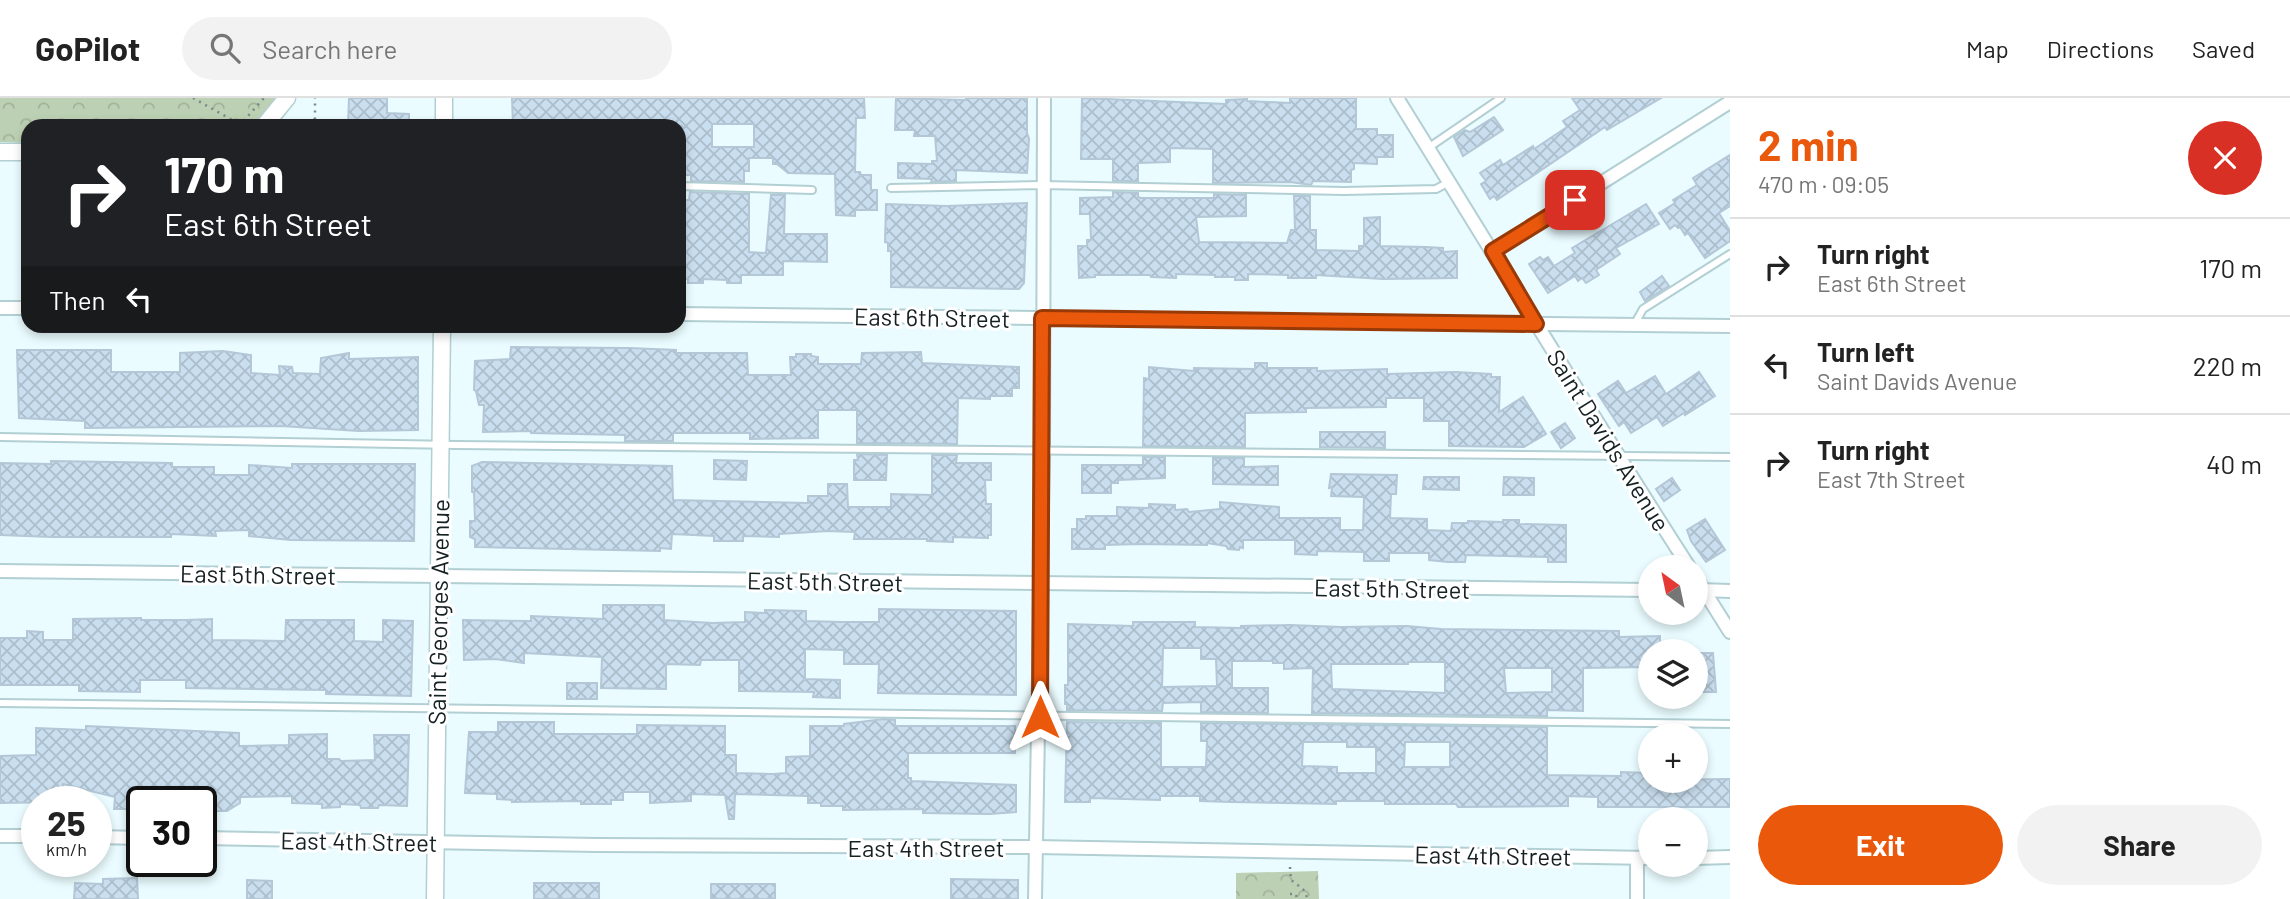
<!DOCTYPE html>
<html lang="en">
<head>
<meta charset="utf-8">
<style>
  body { margin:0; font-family:Barlow,sans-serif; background:#f2f2f2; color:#222; height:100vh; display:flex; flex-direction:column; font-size:26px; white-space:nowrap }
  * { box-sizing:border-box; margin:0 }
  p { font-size:23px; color:#767676 }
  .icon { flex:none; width:38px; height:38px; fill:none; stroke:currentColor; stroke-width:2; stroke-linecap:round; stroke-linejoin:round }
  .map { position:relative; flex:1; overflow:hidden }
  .sheet { display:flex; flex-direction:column; background:#fff; width:560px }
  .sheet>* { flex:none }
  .banner { position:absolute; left:21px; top:21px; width:665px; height:214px; border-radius:21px; box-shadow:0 4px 10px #0003; background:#202124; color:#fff; overflow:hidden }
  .needle { width:46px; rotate:327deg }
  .fabs { position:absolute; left:1638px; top:457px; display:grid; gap:14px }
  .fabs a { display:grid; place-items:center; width:70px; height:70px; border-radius:50%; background:#fff; box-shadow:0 4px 10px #0003; font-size:35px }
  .speed { position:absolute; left:21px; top:688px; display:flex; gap:14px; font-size:35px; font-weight:700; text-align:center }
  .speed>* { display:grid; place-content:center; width:91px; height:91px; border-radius:50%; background:#fff; box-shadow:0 4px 10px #0003; line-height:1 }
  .speed small { font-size:18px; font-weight:400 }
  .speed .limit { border:4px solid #111; border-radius:10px; background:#fff; color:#111 }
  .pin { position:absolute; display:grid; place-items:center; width:60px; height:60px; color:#fff; margin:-30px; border-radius:14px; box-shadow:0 4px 10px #0006 }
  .me { position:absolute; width:77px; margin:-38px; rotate:0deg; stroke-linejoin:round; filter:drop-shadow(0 0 5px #0008) }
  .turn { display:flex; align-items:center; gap:24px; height:147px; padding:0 28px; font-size:32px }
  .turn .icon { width:91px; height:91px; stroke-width:2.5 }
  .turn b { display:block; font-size:49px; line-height:60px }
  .then { display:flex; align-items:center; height:66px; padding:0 28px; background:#0003; gap:14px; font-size:26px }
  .round { display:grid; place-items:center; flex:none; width:74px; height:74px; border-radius:37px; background:#f2f2f2 }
  .headline { display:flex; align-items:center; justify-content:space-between; height:119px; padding:0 28px }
  h1 { font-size:42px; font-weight:700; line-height:52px; color:#ea580c }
  .cta { display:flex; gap:14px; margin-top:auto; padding:14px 28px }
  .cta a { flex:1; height:80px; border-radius:42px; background:#ea580c; color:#fff; font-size:28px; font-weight:700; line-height:80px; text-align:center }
  .cta a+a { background:#f2f2f2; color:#222 }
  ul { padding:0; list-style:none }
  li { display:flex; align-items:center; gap:21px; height:98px; padding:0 28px; border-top:2px solid #e0e0e0 }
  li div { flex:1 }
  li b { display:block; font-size:26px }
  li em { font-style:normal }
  header { display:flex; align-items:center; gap:42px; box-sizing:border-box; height:98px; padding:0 35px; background:#fff; border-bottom:2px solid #e0e0e0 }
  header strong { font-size:33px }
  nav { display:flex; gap:38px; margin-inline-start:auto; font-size:24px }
  .search { width:490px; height:63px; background:#f2f2f2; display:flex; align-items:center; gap:18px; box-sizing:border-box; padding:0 24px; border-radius:38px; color:#767676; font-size:26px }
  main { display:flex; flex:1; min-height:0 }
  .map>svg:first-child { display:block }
  .park { fill:url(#park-crowns) }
  .building { fill:url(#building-cross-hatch); stroke:#b3c7d7; stroke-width:2; fill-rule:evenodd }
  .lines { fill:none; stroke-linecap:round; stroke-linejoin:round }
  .service-casing { stroke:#b2cfd3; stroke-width:10 }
  .minor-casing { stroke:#b2cfd3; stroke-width:16 }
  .tertiary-casing { stroke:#b2cfd3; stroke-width:19 }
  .path { stroke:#7a888a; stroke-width:2.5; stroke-dasharray:2 5; stroke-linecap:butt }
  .service { stroke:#fff; stroke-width:6 }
  .minor { stroke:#fff; stroke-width:12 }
  .tertiary { stroke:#fff; stroke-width:16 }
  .route-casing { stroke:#983908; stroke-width:18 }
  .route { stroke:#ea580c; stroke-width:12 }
  .labels { text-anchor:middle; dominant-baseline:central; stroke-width:6; stroke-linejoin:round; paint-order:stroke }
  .street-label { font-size:24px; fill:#152022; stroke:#fff }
</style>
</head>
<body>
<header>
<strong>GoPilot</strong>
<div class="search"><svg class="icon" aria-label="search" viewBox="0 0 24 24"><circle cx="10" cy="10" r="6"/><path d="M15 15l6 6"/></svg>Search here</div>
<nav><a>Map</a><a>Directions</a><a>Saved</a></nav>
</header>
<main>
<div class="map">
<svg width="1730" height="801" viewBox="0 0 1730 801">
  <defs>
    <pattern id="park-crowns" width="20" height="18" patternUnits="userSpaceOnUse" patternTransform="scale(1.75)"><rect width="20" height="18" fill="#bcd1b4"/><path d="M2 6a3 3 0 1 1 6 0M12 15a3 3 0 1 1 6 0" fill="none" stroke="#a1b39a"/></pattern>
    <pattern id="building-cross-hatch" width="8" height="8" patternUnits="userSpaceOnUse" patternTransform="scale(1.75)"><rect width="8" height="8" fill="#c9deee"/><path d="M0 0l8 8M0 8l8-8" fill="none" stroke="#acbecc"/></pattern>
  </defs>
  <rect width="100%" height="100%" fill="#eafcff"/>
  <g class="park">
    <path d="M 0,0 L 278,0 L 251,28 L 28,28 L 28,45 L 0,44 Z"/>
    <path d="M 1318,773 L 1319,801 L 1236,801 L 1236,775 Z"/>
  </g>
  <g class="building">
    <path d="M 349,0 L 387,0 L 387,15 L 409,16 L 409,28 L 348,28 Z"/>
    <path d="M 512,0 L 864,0 L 865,20 L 856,20 L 855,74 L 860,74 L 861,77 L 871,77 L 871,92 L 877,92 L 877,112 L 855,112 L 855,118 L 836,117 L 835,76 L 788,75 L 777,66 L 773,66 L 773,60 L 749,60 L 749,73 L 744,73 L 744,84 L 691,83 L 691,77 L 682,77 L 682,28 L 585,28 L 562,26 L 558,22 L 531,22 L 531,28 L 513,28 ZM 712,26 L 754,26 L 754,49 L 712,49 Z"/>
    <path d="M 896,0 L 966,2 L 966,0 L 1027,0 L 1027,35 L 1029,41 L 1027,75 L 956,72 L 956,83 L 931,84 L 932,81 L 898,80 L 898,65 L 932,66 L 932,63 L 937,63 L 935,38 L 914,38 L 915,32 L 895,32 Z"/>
    <path d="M 1082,0 L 1226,6 L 1226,2 L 1247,1 L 1247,3 L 1290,5 L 1290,0 L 1356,0 L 1356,31 L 1377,31 L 1377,37 L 1393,37 L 1393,59 L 1377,59 L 1377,66 L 1354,65 L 1354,71 L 1351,72 L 1351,84 L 1313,83 L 1311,87 L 1290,84 L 1213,85 L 1213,51 L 1170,50 L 1170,64 L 1138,65 L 1138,83 L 1113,83 L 1113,61 L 1081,61 Z"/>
    <path d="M 1572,0 L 1661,0 L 1607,32 L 1605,29 L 1497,102 L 1494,98 L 1490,101 L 1481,86 L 1486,83 L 1480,75 L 1500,62 L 1503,67 L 1533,48 L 1534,51 L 1567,29 L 1563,23 L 1580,12 Z"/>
    <path d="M 1494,19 L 1503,32 L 1463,58 L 1454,39 L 1465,32 L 1470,34 Z"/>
    <path d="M 1730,57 L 1730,108 L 1719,115 L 1730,133 L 1730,143 L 1705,160 L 1688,135 L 1685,137 L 1680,129 L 1678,130 L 1675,127 L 1670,131 L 1659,115 L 1675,105 L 1673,102 L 1697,87 L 1693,80 Z"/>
    <path d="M 690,94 L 749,96 L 749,154 L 766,155 L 771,97 L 785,97 L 784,136 L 827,136 L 827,164 L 783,163 L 783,177 L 741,177 L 741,185 L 727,185 L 727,182 L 703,181 L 703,185 L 688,185 L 688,181 L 685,181 L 683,102 L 689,102 Z"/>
    <path d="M 1113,94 L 1138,95 L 1138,99 L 1141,100 L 1214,100 L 1214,96 L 1246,97 L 1246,118 L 1196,119 L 1199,144 L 1287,145 L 1291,132 L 1295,132 L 1294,98 L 1310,98 L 1310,132 L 1316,132 L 1316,152 L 1359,153 L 1359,148 L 1364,148 L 1364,120 L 1380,119 L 1380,148 L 1426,149 L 1443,150 L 1443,154 L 1457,153 L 1457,180 L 1383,181 L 1316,177 L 1316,180 L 1288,180 L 1288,177 L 1248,176 L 1248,182 L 1235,182 L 1235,179 L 1215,179 L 1215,177 L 1176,176 L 1176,180 L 1151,179 L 1150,177 L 1095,177 L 1095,179 L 1079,180 L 1078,148 L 1087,148 L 1087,142 L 1091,142 L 1090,116 L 1080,116 L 1080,100 L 1113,99 Z"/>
    <path d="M 1027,105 L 1024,185 L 1019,191 L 891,189 L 891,153 L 888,153 L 888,145 L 885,144 L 886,106 L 947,108 Z"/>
    <path d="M 1646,106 L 1659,126 L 1616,150 L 1620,156 L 1596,172 L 1599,177 L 1586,185 L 1582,180 L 1578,183 L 1575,178 L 1548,195 L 1529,166 L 1540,159 L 1543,162 L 1548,159 L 1554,168 L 1575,155 L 1572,150 Z"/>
    <path d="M 1662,178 L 1669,188 L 1645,203 L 1640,194 Z"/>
    <path d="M 511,249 L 630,250 L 676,252 L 676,255 L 747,255 L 748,277 L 791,277 L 790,259 L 796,259 L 796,256 L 811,256 L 811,258 L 818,259 L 818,266 L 861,266 L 862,255 L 921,254 L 922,265 L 1019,269 L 1019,290 L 1012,290 L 1012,298 L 990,298 L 990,301 L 958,300 L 957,346 L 857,345 L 857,312 L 818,312 L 818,340 L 750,341 L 750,335 L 673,335 L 673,343 L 625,343 L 625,337 L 531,335 L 531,333 L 483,334 L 484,307 L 479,307 L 476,293 L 474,292 L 475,263 L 510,261 Z"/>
    <path d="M 17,252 L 111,252 L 111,274 L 180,274 L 180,255 L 223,253 L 251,257 L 251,275 L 280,277 L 279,268 L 292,269 L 293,275 L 320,276 L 321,260 L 349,255 L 349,261 L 418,259 L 418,332 L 359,333 L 281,328 L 85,330 L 85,323 L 19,320 Z"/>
    <path d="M 1255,265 L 1267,265 L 1267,270 L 1317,270 L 1317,273 L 1387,271 L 1387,276 L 1456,274 L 1491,276 L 1491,279 L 1500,279 L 1499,314 L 1523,299 L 1546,336 L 1524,349 L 1449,348 L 1449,323 L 1424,323 L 1424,300 L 1386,300 L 1386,309 L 1306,310 L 1306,314 L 1245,315 L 1245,349 L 1143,348 L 1144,280 L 1149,281 L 1149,269 L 1194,273 L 1194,270 L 1255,271 Z"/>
    <path d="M 1699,274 L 1715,298 L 1685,317 L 1684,315 L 1663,328 L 1657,319 L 1631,335 L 1624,324 L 1619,328 L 1598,296 L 1618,283 L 1626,295 L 1655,278 L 1666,296 Z"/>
    <path d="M 1565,325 L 1575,340 L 1561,350 L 1551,334 Z"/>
    <path d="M 1320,334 L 1385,334 L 1385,350 L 1320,349 Z"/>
    <path d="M 857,356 L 887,357 L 886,382 L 854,382 L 854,362 L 858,362 Z"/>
    <path d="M 932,357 L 957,357 L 956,365 L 991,365 L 991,382 L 985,382 L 986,406 L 991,406 L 991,437 L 988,437 L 988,440 L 953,439 L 953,444 L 927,443 L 927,441 L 854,441 L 855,434 L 828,433 L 779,436 L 779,439 L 743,438 L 743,443 L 714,443 L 714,438 L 672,436 L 671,451 L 660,450 L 660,453 L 475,449 L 475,441 L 470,439 L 470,423 L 475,423 L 474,395 L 472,394 L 472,368 L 482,364 L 672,368 L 673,402 L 808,405 L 808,398 L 828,398 L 828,386 L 847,386 L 848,409 L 891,409 L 891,396 L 932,397 Z"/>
    <path d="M 1143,359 L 1165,359 L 1165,380 L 1118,382 L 1118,385 L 1111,385 L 1111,395 L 1082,395 L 1082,367 L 1143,367 Z"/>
    <path d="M 1213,360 L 1244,360 L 1244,369 L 1278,368 L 1278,387 L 1213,386 Z"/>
    <path d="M 714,362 L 747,363 L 746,382 L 714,381 Z"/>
    <path d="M 51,363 L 172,365 L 172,369 L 214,369 L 214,377 L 249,377 L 249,367 L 292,370 L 292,366 L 415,366 L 414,443 L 291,442 L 249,438 L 249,432 L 215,433 L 216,438 L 171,436 L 171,439 L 52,439 L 0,437 L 0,365 L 51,366 Z"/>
    <path d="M 1331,376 L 1397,377 L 1396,396 L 1391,396 L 1390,420 L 1427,421 L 1427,432 L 1451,433 L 1452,425 L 1468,425 L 1468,423 L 1503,424 L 1503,422 L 1519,422 L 1519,426 L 1566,427 L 1566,464 L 1548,464 L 1548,459 L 1466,457 L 1465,464 L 1448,464 L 1429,462 L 1429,455 L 1389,455 L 1389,463 L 1364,463 L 1364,454 L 1317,453 L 1317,457 L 1295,456 L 1295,442 L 1243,442 L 1243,450 L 1240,449 L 1239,452 L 1228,451 L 1226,448 L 1207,445 L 1207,447 L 1140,446 L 1105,447 L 1105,451 L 1072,451 L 1072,431 L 1077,431 L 1077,421 L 1086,421 L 1086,418 L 1117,418 L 1117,409 L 1149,410 L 1149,406 L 1175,407 L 1175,412 L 1187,411 L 1189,414 L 1220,411 L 1220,404 L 1279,409 L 1279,420 L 1340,420 L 1340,432 L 1363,432 L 1364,399 L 1331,398 L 1332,389 L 1329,390 Z"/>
    <path d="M 1424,379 L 1459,379 L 1459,392 L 1423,391 Z"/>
    <path d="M 1504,379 L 1534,380 L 1534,397 L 1503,397 Z"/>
    <path d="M 1672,380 L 1680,392 L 1664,403 L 1656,391 Z"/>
    <path d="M 1705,421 L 1725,452 L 1706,464 L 1691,443 L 1687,432 Z"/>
    <path d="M 603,507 L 664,507 L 664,522 L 712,525 L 745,524 L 745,514 L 765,515 L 765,512 L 806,513 L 806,523 L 842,524 L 879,524 L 879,511 L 1016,513 L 1016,597 L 878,595 L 879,566 L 844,566 L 844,552 L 805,551 L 805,581 L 840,582 L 840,600 L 813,599 L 814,594 L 739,593 L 739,562 L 701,562 L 700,567 L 666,566 L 666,591 L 601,590 L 602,559 L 524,555 L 524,565 L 495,561 L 464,562 L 463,522 L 531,523 L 531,518 L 603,521 Z"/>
    <path d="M 141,520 L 141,522 L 186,522 L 212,521 L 212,542 L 285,543 L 286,522 L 354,522 L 354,543 L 383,544 L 383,522 L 413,523 L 411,598 L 326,596 L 326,592 L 186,590 L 186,582 L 140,582 L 140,594 L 79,593 L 79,587 L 0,587 L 0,540 L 27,540 L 27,533 L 43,534 L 43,542 L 73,542 L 73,521 Z"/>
    <path d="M 1133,524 L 1195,524 L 1195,529 L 1241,530 L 1241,528 L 1290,527 L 1341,529 L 1407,528 L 1441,531 L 1619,533 L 1619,539 L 1660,538 L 1660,553 L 1650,553 L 1650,569 L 1583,570 L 1583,613 L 1547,612 L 1547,618 L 1312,615 L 1313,570 L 1284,571 L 1284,565 L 1273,565 L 1273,563 L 1232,563 L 1232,590 L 1268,590 L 1268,615 L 1201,614 L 1201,604 L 1163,605 L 1162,613 L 1067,612 L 1067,606 L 1065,606 L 1065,587 L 1068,587 L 1068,526 L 1133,528 ZM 1163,550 L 1201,550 L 1201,561 L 1216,561 L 1217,588 L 1162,589 ZM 1408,564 L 1445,564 L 1445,595 L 1332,591 L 1331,566 L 1408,566 ZM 1504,570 L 1552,570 L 1552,594 L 1506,595 Z"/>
    <path d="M 1696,555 L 1713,555 L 1716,594 L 1696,594 Z"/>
    <rect x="567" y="585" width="30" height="16"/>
    <path d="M 884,621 L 895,622 L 895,628 L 1015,628 L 1015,655 L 908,655 L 908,680 L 911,680 L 911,683 L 1016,687 L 1016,714 L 990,716 L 923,715 L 923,711 L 843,712 L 843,708 L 821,708 L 821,705 L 808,705 L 808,698 L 735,696 L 734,721 L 729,721 L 725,697 L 691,696 L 691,703 L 650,705 L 650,694 L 623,694 L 623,702 L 611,702 L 611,706 L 581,706 L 581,703 L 512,704 L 512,702 L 497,701 L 497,696 L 465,695 L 469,634 L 498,634 L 498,624 L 554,624 L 554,636 L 637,636 L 637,627 L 725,628 L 725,657 L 736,657 L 736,675 L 773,676 L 786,675 L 786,659 L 810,658 L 810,628 L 844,628 L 844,626 Z"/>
    <path d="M 1067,624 L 1161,625 L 1161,669 L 1206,669 L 1207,643 L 1201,643 L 1201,625 L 1547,629 L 1547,677 L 1621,678 L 1621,674 L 1650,675 L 1650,682 L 1730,681 L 1730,709 L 1598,709 L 1598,699 L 1568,698 L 1568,708 L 1458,709 L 1456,706 L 1385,706 L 1385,703 L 1336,703 L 1336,706 L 1231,704 L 1200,703 L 1200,698 L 1160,698 L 1160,702 L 1090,700 L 1090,704 L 1065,704 ZM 1303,644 L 1347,644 L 1347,649 L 1376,649 L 1376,675 L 1337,675 L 1337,669 L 1302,668 ZM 1405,644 L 1450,644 L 1450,669 L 1404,669 Z"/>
    <path d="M 86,628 L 239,635 L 239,648 L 289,647 L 289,637 L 327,636 L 327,661 L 339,661 L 341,663 L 375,662 L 374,637 L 409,637 L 407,708 L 379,707 L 378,710 L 361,710 L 360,707 L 340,706 L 340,709 L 322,710 L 322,706 L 292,705 L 292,698 L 240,699 L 240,705 L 227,713 L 201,713 L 201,704 L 142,704 L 142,711 L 114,711 L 115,699 L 63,686 L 62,704 L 0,705 L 0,658 L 36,657 L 36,630 L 86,632 Z"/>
    <path d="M 137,780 L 138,801 L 74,801 L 75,785 L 103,786 L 103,781 Z"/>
    <path d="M 951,781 L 1018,782 L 1018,801 L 951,801 Z"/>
    <path d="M 247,782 L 272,783 L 272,801 L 247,801 Z"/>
    <rect x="534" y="785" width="65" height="16"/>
    <rect x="711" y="786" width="64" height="15"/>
  </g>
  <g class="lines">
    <defs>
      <g id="service">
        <path d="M 1428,50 L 1501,0"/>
        <path d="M 679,88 L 812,92"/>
        <path d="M 891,90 L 1042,87 L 1344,93 L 1436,91 L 1449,84"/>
        <path d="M 1634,227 L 1643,211 L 1730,156"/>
        <path d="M 0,339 L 456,347 L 1730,359"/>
        <path d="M 0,605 L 1730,626"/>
      </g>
      <g id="minor">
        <path d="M 1397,0 C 1494,156 1589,314 1689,469"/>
        <path d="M 1493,153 L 1730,4"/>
        <path d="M 0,210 L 28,210"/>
        <path d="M 679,216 L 1730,228"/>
        <path d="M 0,473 L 1650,492"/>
        <path d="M 1696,480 L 1730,534"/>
        <path d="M 1700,492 L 1730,493"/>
        <path d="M 0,738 L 37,738"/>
        <path d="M 96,739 L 142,740"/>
        <path d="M 201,740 L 597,747 L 1035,749 L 1650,760"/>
        <path d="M 1696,760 L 1730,759"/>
        <path d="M 1035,801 L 1043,352 L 1044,0"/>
        <path d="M 1637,801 L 1637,760"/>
      </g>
      <g id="tertiary">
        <path d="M 264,28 L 287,0"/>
        <path d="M 444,28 L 444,0"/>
        <path d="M 0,54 L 28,54"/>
        <path d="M 435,801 L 442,228"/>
      </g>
    </defs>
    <use href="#service" class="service-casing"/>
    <use href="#minor" class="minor-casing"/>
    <use href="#tertiary" class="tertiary-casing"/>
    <g class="path">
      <path d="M 193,0 L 241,27"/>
      <path d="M 239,28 L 264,0"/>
      <path d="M 312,28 L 315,20 L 315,0"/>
      <path d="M 1290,769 L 1291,782 L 1303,791 L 1308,801"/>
      <path d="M 1290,796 L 1296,796 L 1297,801"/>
    </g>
    <use href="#service" class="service"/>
    <use href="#minor" class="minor"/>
    <use href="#tertiary" class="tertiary"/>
  </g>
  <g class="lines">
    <defs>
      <path id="route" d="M 1040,619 L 1042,220 L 1536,226 L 1493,153 L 1575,102"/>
    </defs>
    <use href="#route" class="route-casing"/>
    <use href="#route" class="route"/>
  </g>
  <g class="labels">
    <g class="street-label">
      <text transform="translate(932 219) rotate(1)">East 6th Street</text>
      <text transform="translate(1609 342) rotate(58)">Saint Davids Avenue</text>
      <text transform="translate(258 476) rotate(1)">East 5th Street</text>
      <text transform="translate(825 483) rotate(1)">East 5th Street</text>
      <text transform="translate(1392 490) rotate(1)">East 5th Street</text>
      <text transform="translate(438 514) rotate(-89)">Saint Georges Avenue</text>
      <text transform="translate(359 743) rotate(1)">East 4th Street</text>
      <text x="926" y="749">East 4th Street</text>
      <text transform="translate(1493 757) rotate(1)">East 4th Street</text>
    </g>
  </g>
</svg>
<div class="fabs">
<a><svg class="needle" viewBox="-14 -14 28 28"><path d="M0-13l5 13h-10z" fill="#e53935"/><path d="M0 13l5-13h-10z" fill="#767676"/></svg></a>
<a><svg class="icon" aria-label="layers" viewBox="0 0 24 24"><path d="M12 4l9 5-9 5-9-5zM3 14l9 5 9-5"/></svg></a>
<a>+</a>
<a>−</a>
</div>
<div class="speed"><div>25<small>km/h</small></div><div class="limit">30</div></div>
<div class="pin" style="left:1575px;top:102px;background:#d93025"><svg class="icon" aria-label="arrive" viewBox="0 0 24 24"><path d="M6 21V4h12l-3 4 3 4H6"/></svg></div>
<svg class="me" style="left:1040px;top:619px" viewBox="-20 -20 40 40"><path d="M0-17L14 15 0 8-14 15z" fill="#ea580c" stroke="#fff" stroke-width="4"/></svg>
<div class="banner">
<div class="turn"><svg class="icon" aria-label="right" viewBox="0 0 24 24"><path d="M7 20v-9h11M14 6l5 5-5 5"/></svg><div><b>170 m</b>East 6th Street</div></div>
<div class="then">Then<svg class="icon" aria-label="left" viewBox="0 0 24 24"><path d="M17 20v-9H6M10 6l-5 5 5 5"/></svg></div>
</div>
</div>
<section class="sheet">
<div class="headline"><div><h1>2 min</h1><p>470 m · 09:05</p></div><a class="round" style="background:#d93025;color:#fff"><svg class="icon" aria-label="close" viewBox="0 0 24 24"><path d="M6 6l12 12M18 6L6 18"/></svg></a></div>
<ul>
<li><svg class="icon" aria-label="right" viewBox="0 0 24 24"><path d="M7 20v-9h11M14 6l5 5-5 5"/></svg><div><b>Turn right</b><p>East 6th Street</p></div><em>170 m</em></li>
<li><svg class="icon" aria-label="left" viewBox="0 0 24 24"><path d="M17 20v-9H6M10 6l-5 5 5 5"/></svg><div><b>Turn left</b><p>Saint Davids Avenue</p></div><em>220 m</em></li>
<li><svg class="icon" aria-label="right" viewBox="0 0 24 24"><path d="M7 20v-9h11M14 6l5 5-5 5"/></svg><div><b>Turn right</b><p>East 7th Street</p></div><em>40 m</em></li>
</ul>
<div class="cta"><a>Exit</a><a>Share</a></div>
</section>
</main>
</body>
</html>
